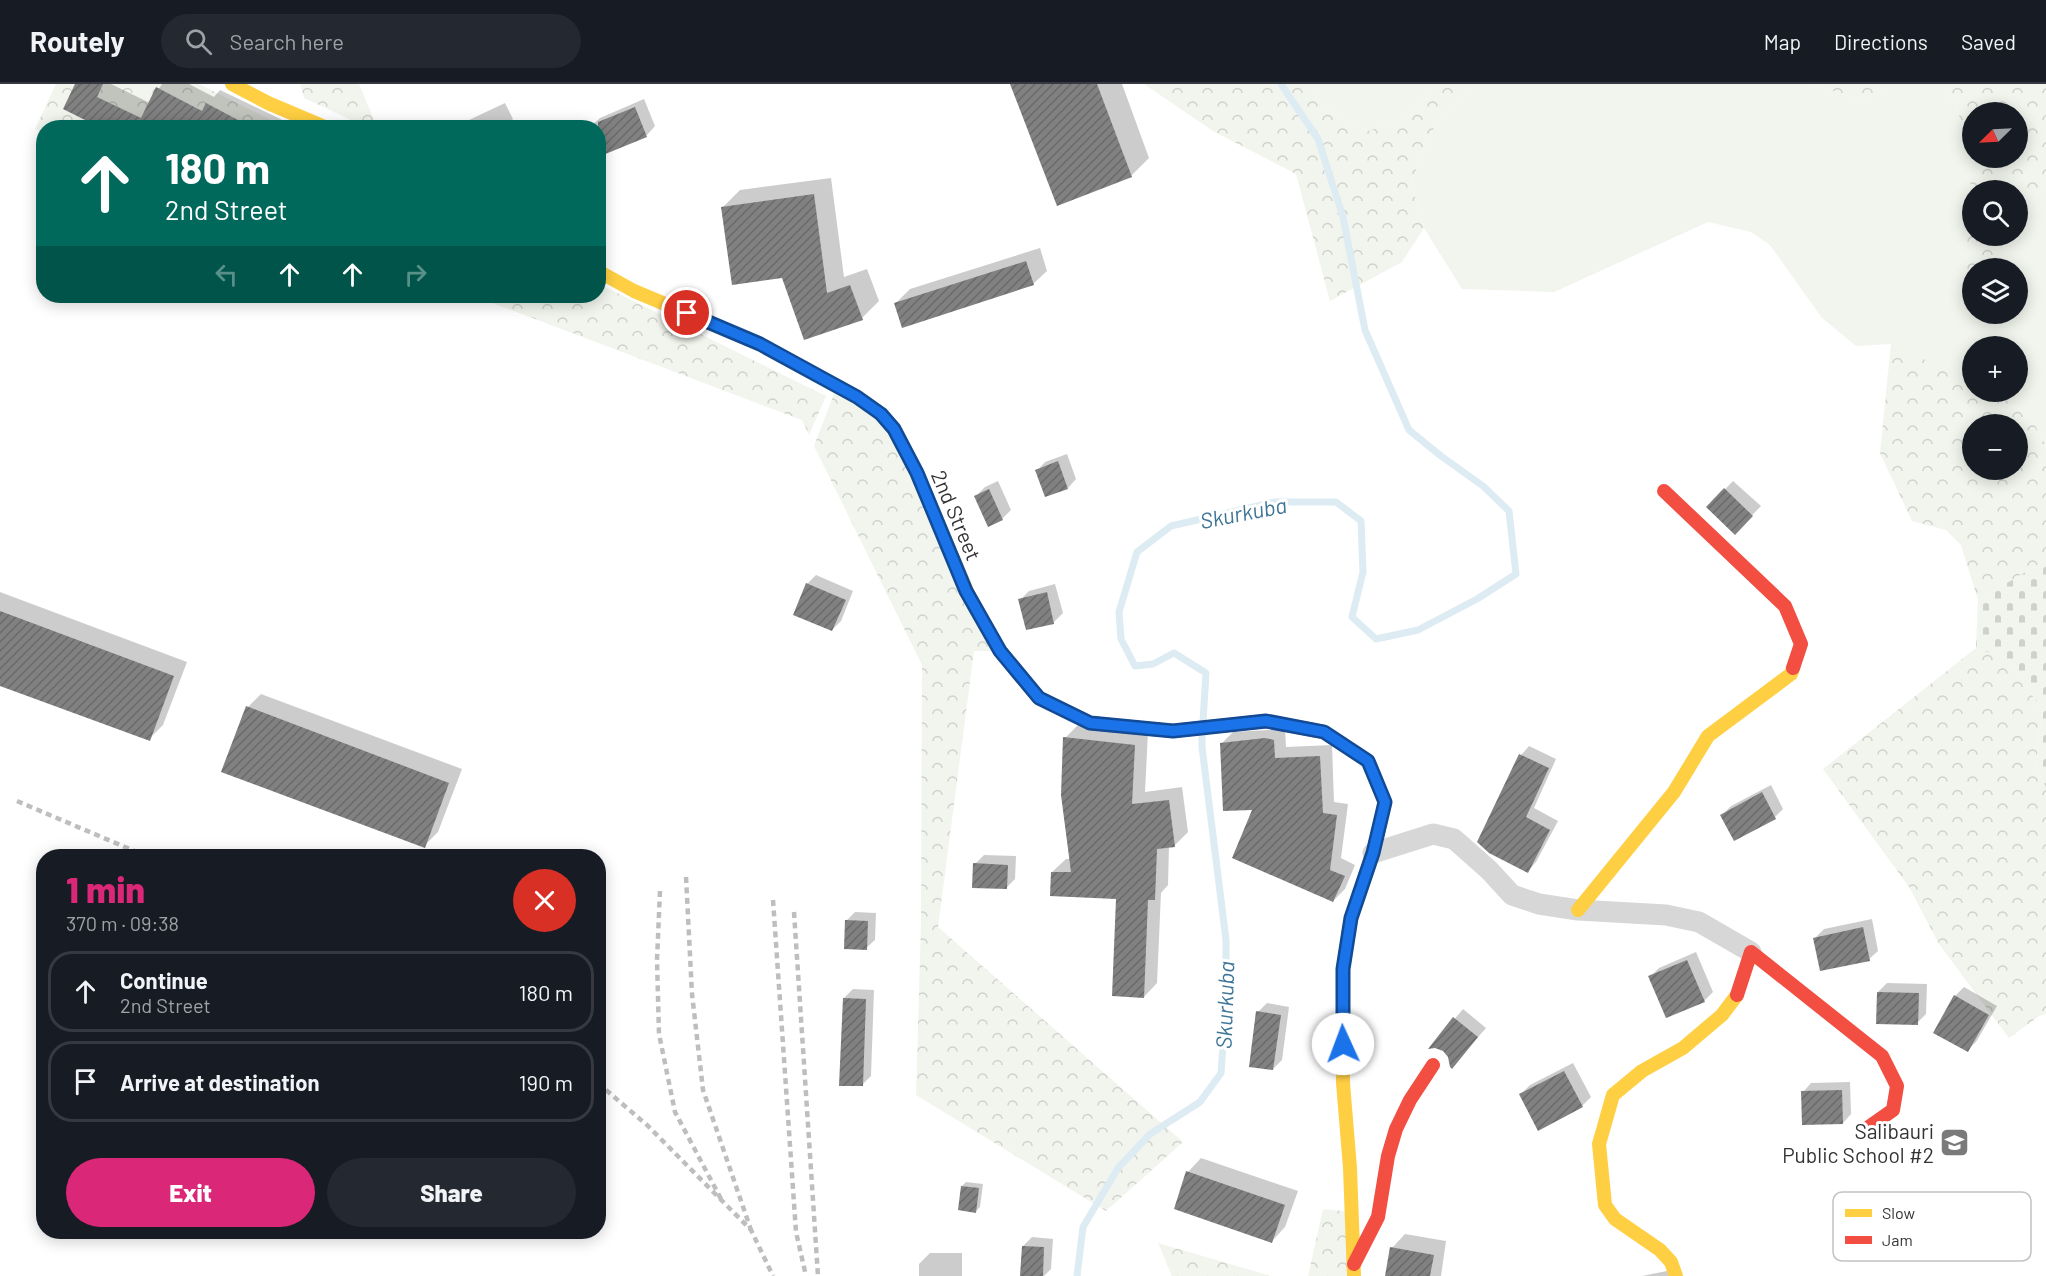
<!DOCTYPE html>
<html lang="en">
<head>
<meta charset="utf-8">
<style>
  body { margin:0; font-family:Barlow,sans-serif; background:#242831; color:#f1f3f6; height:100vh; display:flex; flex-direction:column; font-size:22px; white-space:nowrap }
  * { box-sizing:border-box; margin:0 }
  p { font-size:20px; color:#9ea1a6 }
  .icon { flex:none; width:33px; height:33px; fill:none; stroke:currentColor; stroke-width:2; stroke-linecap:round; stroke-linejoin:round }
  .map { position:relative; flex:1; overflow:hidden }
  .panel { position:absolute; left:36px; top:765px; width:570px; height:390px; display:flex; flex-direction:column; background:#171b24; border-radius:24px; box-shadow:0 3px 15px #0003 }
  .panel>* { flex:none }
  .top-card { position:absolute; left:36px; top:36px; width:570px; height:183px; border-radius:24px; box-shadow:0 3px 15px #0003; background:#00695c; color:#fff; overflow:hidden }
  .needle { width:39px; rotate:246deg }
  .tools { position:absolute; left:1962px; top:18px; display:grid; gap:12px }
  .tools a { display:grid; place-items:center; width:66px; height:66px; border-radius:50%; background:#171b24; box-shadow:0 3px 15px #0003; font-size:30px }
  .pin { position:absolute; display:grid; place-items:center; width:51px; height:51px; color:#fff; margin:-26px; border:3px solid #fff; border-radius:50%; box-shadow:0 2px 6px #0007 }
  .me { position:absolute; width:66px; margin:-33px; rotate:358deg; stroke-linejoin:round; filter:drop-shadow(0 0 4px #0008) }
  .turn { display:flex; align-items:center; gap:21px; height:126px; padding:0 30px; font-size:27px }
  .turn .icon { width:78px; height:78px; stroke-width:2.5 }
  .turn b { display:block; font-size:42px; line-height:51px }
  .lanes { display:flex; align-items:center; height:57px; padding:0 30px; background:#0003; justify-content:center; gap:30px; direction:ltr }
  .lanes .off { opacity:.35 }
  .round { display:grid; place-items:center; flex:none; width:63px; height:63px; border-radius:32px; background:#242831 }
  .head { display:flex; align-items:center; justify-content:space-between; height:102px; padding:0 30px }
  h1 { font-size:36px; font-weight:800; line-height:45px; color:#db2777 }
  .primary-button { display:flex; gap:12px; margin-top:auto; padding:12px 30px }
  .primary-button a { flex:1; height:69px; border-radius:36px; background:#db2777; color:#fff; font-size:24px; font-weight:800; line-height:69px; text-align:center }
  .primary-button a+a { background:#242831; color:#f1f3f6 }
  ul { padding:0; list-style:none }
  li { display:flex; align-items:center; gap:18px; height:81px; margin:0 12px 9px; padding:0 18px; border:3px solid #363941; border-radius:24px }
  li div { flex:1 }
  li b { display:block; font-size:22px }
  li em { font-style:normal }
  header { display:flex; align-items:center; gap:36px; box-sizing:border-box; height:84px; padding:0 30px; background:#171b24; border-bottom:2px solid #363941 }
  header strong { font-size:28px }
  nav { display:flex; gap:33px; margin-inline-start:auto; font-size:21px }
  .search { width:420px; height:54px; background:#242831; display:flex; align-items:center; gap:15px; box-sizing:border-box; padding:0 21px; border-radius:33px; color:#9ea1a6; font-size:22px }
  .map>svg:first-child { display:block }
  .green { fill:#f1f5ed }
  .forest { fill:url(#forest-crowns); fill-rule:evenodd }
  .cemetery { fill:url(#cemetery-stones) }
  .shadow { fill:#0003 }
  .lines { fill:none; stroke-linecap:round; stroke-linejoin:round }
  .stream { stroke:#ddebf3; stroke-width:7 }
  .building { fill:url(#building-hatch) }
  .street { stroke:#d7d7d7; stroke-width:21 }
  .slow { stroke:#ffcf43; stroke-width:14 }
  .jam { stroke:#f24e42; stroke-width:14 }
  .rail { stroke:#bebebe; stroke-width:4.5; stroke-dasharray:6 4.5; stroke-linecap:butt }
  .route-casing { stroke:#114b97; stroke-width:15 }
  .route { stroke:#1a73e8; stroke-width:10 }
  .labels { text-anchor:middle; dominant-baseline:central; stroke-width:6; stroke-linejoin:round; paint-order:stroke }
  .street-label { font-size:21px; fill:#333; stroke:#fff }
  .poi-label { font-size:21px; fill:#333; stroke:#fff; text-anchor:end }
  .water-label { font-size:22px; font-style:italic; fill:#3f7597; stroke:#fff }
  .key { fill:#fff; stroke:#c2c2c2; stroke-width:1.5 }
  .key-label { font-size:16px; fill:#333 }
</style>
</head>
<body>
<header>
<strong>Routely</strong>
<div class="search"><svg class="icon" aria-label="search" viewBox="0 0 24 24"><circle cx="10" cy="10" r="6"/><path d="M15 15l6 6"/></svg>Search here</div>
<nav><a>Map</a><a>Directions</a><a>Saved</a></nav>
</header>
<div class="map">
<svg width="2046" height="1192" viewBox="0 0 2046 1192">
  <defs>
    <pattern id="forest-crowns" width="20" height="18" patternUnits="userSpaceOnUse" patternTransform="scale(1.5)"><rect width="20" height="18" fill="#f1f5ed"/><path d="M2 6a3 3 0 1 1 6 0M12 15a3 3 0 1 1 6 0" fill="none" stroke="#cfd2cc"/></pattern>
    <pattern id="cemetery-stones" width="16" height="16" patternUnits="userSpaceOnUse" patternTransform="scale(1.5)"><rect width="16" height="16" fill="#f1f5ed"/><path d="M2 7V4a2 2 0 0 1 4 0v3zM10 15v-3a2 2 0 0 1 4 0v3z" fill="#cfd2cc"/></pattern>
    <pattern id="building-hatch" width="6" height="6" patternUnits="userSpaceOnUse" patternTransform="scale(1.5)"><rect width="6" height="6" fill="#818181"/><path d="M-1 1l2-2M0 6l6-6M5 7l2-2" fill="none" stroke="#6a6a6a"/></pattern>
  </defs>
  <rect width="100%" height="100%" fill="#fff"/>
  <g class="green">
    <path d="M 1309,0 L 1430,0 L 1410,33 L 1368,47 L 1323,24 Z"/>
    <path d="M 1475,0 L 1810,0 L 1859,15 L 1889,6 L 1881,0 L 1940,0 L 1956,21 L 1972,75 L 1965,171 L 1970,208 L 1972,207 L 1972,230 L 2018,230 L 2018,184 L 2000,184 L 2012,152 L 2018,152 L 2018,142 L 2046,97 L 2046,362 L 2018,310 L 2009,308 L 2018,308 L 2018,262 L 1972,262 L 1972,299 L 1891,260 L 1856,262 L 1822,234 L 1770,161 L 1751,148 L 1708,138 L 1554,208 L 1462,205 L 1424,144 L 1411,98 L 1436,39 Z"/>
  </g>
  <g class="forest">
    <path d="M 56,0 L 199,0 L 285,43 L 44,44 L 43,48 L 35,45 Z"/>
    <path d="M 300,0 L 359,0 L 377,43 L 366,43 L 304,14 Z"/>
    <path d="M 1144,0 L 1309,0 L 1323,24 L 1368,47 L 1410,33 L 1430,0 L 1475,0 L 1436,39 L 1411,98 L 1424,144 L 1402,178 L 1330,217 L 1296,90 L 1213,47 Z"/>
    <path d="M 1810,0 L 1881,0 L 1890,6 L 1859,15 Z"/>
    <path d="M 1940,0 L 2046,0 L 2046,97 L 2018,142 L 2018,106 L 1972,106 L 1972,152 L 2012,152 L 2000,184 L 1972,184 L 1972,207 L 1970,208 L 1965,171 L 1972,75 L 1956,21 ZM 1972,28 L 2018,28 L 2018,74 L 1972,74 Z"/>
    <path d="M 599,200 L 826,312 L 809,351 L 802,336 L 474,212 L 598,212 Z"/>
    <path d="M 1891,259 L 1972,299 L 1972,308 L 2009,308 L 2018,309 L 2046,362 L 2046,476 L 1978,516 L 1961,461 L 1946,446 L 1912,437 L 1880,369 ZM 1972,340 L 2018,340 L 2018,386 L 1972,386 Z"/>
    <path d="M 837,302 L 881,330 L 1000,567 L 974,567 L 938,843 L 1183,1058 L 1106,1127 L 916,1011 L 921,841 L 922,581 L 814,362 Z"/>
    <path d="M 1976,564 L 2007,575 L 2042,625 L 2036,686 L 2046,703 L 2046,930 L 2039,932 L 2009,954 L 1939,860 L 1909,803 L 1823,685 Z"/>
    <path d="M 1323,1125 L 1352,1128 L 1354,1192 L 1308,1192 Z"/>
    <path d="M 1158,1159 L 1271,1192 L 1172,1192 Z"/>
  </g>
  <path class="cemetery" d="M 2046,476 L 2046,703 L 2036,686 L 2042,625 L 2007,575 L 1976,564 L 1978,516 Z"/>
  <g class="shadow">
    <path d="M 76,0 L 111,0 L 150,19 L 162,0 L 189,0 L 214,13 L 220,6 L 299,44 L 105,44 Z"/>
    <path d="M 1012,0 L 1122,0 L 1149,74 L 1131,92 Z"/>
    <path d="M 644,15 L 655,42 L 647,51 L 603,70 L 598,44 L 591,42 L 600,34 Z"/>
    <path d="M 505,19 L 513,35 L 505,44 L 461,44 L 469,36 Z"/>
    <path d="M 831,94 L 844,193 L 867,185 L 879,217 L 862,234 L 783,193 L 723,123 L 740,106 Z"/>
    <path d="M 1040,164 L 1047,187 L 1033,200 L 896,219 L 910,205 Z"/>
    <path d="M 1067,370 L 1076,395 L 1068,404 L 1046,411 L 1037,387 L 1045,378 Z"/>
    <path d="M 998,397 L 1011,426 L 1002,435 L 976,412 L 985,403 Z"/>
    <path d="M 1733,397 L 1761,422 L 1735,449 L 1708,423 Z"/>
    <path d="M 816,491 L 853,507 L 841,537 L 832,546 L 807,500 Z"/>
    <path d="M 1055,500 L 1063,529 L 1054,538 L 1027,545 L 1020,516 L 1029,507 Z"/>
    <path d="M 0,508 L 187,578 L 163,641 L 149,655 L 0,600 Z"/>
    <path d="M 261,610 L 462,685 L 438,748 L 424,762 L 248,623 Z"/>
    <path d="M 1079,640 L 1148,648 L 1145,708 L 1182,703 L 1188,748 L 1174,762 L 1169,762 L 1168,801 L 1161,809 L 1157,899 L 1144,913 L 1118,813 L 1052,788 L 1066,775 L 1070,775 L 1065,654 Z"/>
    <path d="M 1285,645 L 1286,663 L 1332,661 L 1334,718 L 1348,720 L 1341,774 L 1355,781 L 1345,805 L 1333,817 L 1255,725 L 1221,660 L 1233,648 Z"/>
    <path d="M 1529,662 L 1556,675 L 1534,724 L 1558,737 L 1536,778 L 1528,787 L 1521,671 Z"/>
    <path d="M 1771,701 L 1783,725 L 1775,733 L 1722,731 L 1731,722 Z"/>
    <path d="M 984,771 L 1016,772 L 1015,795 L 1006,804 L 975,780 Z"/>
    <path d="M 855,828 L 876,829 L 875,856 L 866,864 L 846,837 Z"/>
    <path d="M 1872,835 L 1878,867 L 1869,875 L 1815,854 L 1824,845 Z"/>
    <path d="M 1696,868 L 1713,908 L 1704,917 L 1650,893 L 1659,884 Z"/>
    <path d="M 1887,899 L 1927,900 L 1926,930 L 1917,939 L 1878,908 Z"/>
    <path d="M 1964,903 L 1997,922 L 1976,958 L 1967,966 L 1955,912 Z"/>
    <path d="M 853,905 L 874,906 L 871,992 L 862,1001 L 844,914 Z"/>
    <path d="M 1267,919 L 1289,923 L 1282,976 L 1273,985 L 1258,928 Z"/>
    <path d="M 1463,925 L 1486,944 L 1452,983 L 1450,973 L 1444,966 L 1431,963 Z"/>
    <path d="M 1573,979 L 1591,1013 L 1582,1022 L 1539,1045 L 1521,1010 L 1530,1001 Z"/>
    <path d="M 1850,998 L 1851,1030 L 1843,1039 L 1803,1008 L 1811,999 Z"/>
    <path d="M 1201,1074 L 1298,1107 L 1285,1143 L 1272,1157 L 1188,1088 Z"/>
    <path d="M 966,1098 L 983,1100 L 980,1123 L 976,1127 L 962,1102 Z"/>
    <path d="M 1405,1150 L 1446,1157 L 1441,1192 L 1387,1192 L 1392,1164 Z"/>
    <path d="M 1032,1153 L 1053,1155 L 1051,1185 L 1044,1192 L 1021,1192 L 1023,1162 Z"/>
    <path d="M 930,1169 L 962,1169 L 962,1192 L 919,1192 L 919,1180 Z"/>
    <path d="M 1667,1187 L 1669,1192 L 1642,1192 Z"/>
  </g>
  <g class="lines">
    <g class="stream">
      <path d="M 1203,637 L 1206,589 L 1174,569 L 1153,580 L 1135,582 L 1121,555 L 1119,528 L 1137,468 L 1171,442 L 1275,418 L 1336,418 L 1361,437 L 1363,488 L 1352,533 L 1376,555 L 1418,546 L 1477,515 L 1516,490 L 1509,427 L 1483,402 L 1441,372 L 1409,346 L 1365,246 L 1343,133 L 1318,55 L 1281,0"/>
      <path d="M 1077,1192 L 1083,1143 L 1118,1084 L 1150,1050 L 1200,1018 L 1221,989 L 1226,919 L 1226,856 L 1202,663 L 1202,651"/>
    </g>
  </g>
  <g class="building">
    <path d="M 75,0 L 103,0 L 97,13 L 141,34 L 156,3 L 202,27 L 206,19 L 253,44 L 101,44 L 63,25 Z"/>
    <path d="M 1010,0 L 1097,0 L 1132,93 L 1057,122 Z"/>
    <path d="M 635,23 L 647,53 L 598,73 L 598,38 Z"/>
    <path d="M 814,110 L 827,209 L 850,201 L 863,236 L 804,256 L 782,194 L 732,201 L 721,123 Z"/>
    <path d="M 1026,177 L 1034,201 L 902,244 L 894,219 Z"/>
    <path d="M 1058,377 L 1068,405 L 1045,413 L 1035,386 Z"/>
    <path d="M 1724,404 L 1753,432 L 1735,451 L 1706,423 Z"/>
    <path d="M 989,405 L 1003,436 L 988,443 L 974,412 Z"/>
    <path d="M 806,499 L 846,516 L 832,547 L 793,531 Z"/>
    <path d="M 1047,508 L 1054,540 L 1026,546 L 1018,515 Z"/>
    <path d="M 0,527 L 174,592 L 150,657 L 0,602 Z"/>
    <path d="M 246,622 L 449,699 L 425,764 L 221,688 Z"/>
    <path d="M 1063,653 L 1135,661 L 1132,720 L 1169,716 L 1175,763 L 1157,765 L 1155,816 L 1148,816 L 1144,914 L 1112,912 L 1116,815 L 1050,812 L 1051,788 L 1071,788 L 1061,711 Z"/>
    <path d="M 1265,654 L 1274,656 L 1275,674 L 1320,672 L 1323,729 L 1337,731 L 1330,786 L 1345,792 L 1333,818 L 1232,774 L 1252,726 L 1223,727 L 1220,659 Z"/>
    <path d="M 1519,670 L 1549,684 L 1526,733 L 1550,746 L 1528,789 L 1489,769 L 1477,758 Z"/>
    <path d="M 1762,708 L 1776,735 L 1734,757 L 1720,731 Z"/>
    <path d="M 973,779 L 1008,781 L 1007,805 L 972,804 Z"/>
    <path d="M 845,836 L 868,837 L 867,866 L 844,865 Z"/>
    <path d="M 1863,843 L 1870,877 L 1820,887 L 1813,854 Z"/>
    <path d="M 1687,876 L 1705,918 L 1666,934 L 1648,892 Z"/>
    <path d="M 1877,908 L 1919,909 L 1918,941 L 1876,940 Z"/>
    <path d="M 1954,911 L 1989,931 L 1968,968 L 1933,949 Z"/>
    <path d="M 843,914 L 866,915 L 863,1002 L 839,1002 Z"/>
    <path d="M 1256,927 L 1281,931 L 1273,986 L 1249,983 Z"/>
    <path d="M 1453,933 L 1478,953 L 1452,985 L 1450,983 L 1448,973 L 1443,967 L 1435,964 L 1428,965 Z"/>
    <path d="M 1564,987 L 1583,1023 L 1538,1047 L 1519,1010 Z"/>
    <path d="M 1842,1006 L 1843,1040 L 1802,1041 L 1801,1007 Z"/>
    <path d="M 1186,1087 L 1285,1121 L 1272,1159 L 1174,1125 Z"/>
    <path d="M 961,1102 L 979,1104 L 976,1129 L 958,1126 Z"/>
    <path d="M 1022,1162 L 1044,1163 L 1043,1192 L 1020,1192 Z"/>
    <path d="M 1390,1163 L 1434,1171 L 1430,1192 L 1385,1192 Z"/>
  </g>
  <g class="lines">
    <path class="street" d="M 1373,769 L 1433,750 L 1454,755 L 1489,786 L 1512,811 L 1539,820 L 1578,826 L 1666,831 L 1699,838 L 1751,868"/>
    <g class="slow">
      <path d="M 232,0 L 268,19 L 327,44"/>
      <path d="M 598,187 L 634,207 L 760,260 L 857,313 L 881,330 L 894,345 L 917,389 L 969,512"/>
      <path d="M 1578,826 L 1674,708 L 1708,652 L 1791,590 L 1793,584"/>
      <path d="M 1354,1192 L 1350,1084 L 1343,999 L 1343,885 L 1351,834 L 1373,769 L 1385,719 L 1368,677 L 1359,671"/>
      <path d="M 1676,1192 L 1671,1178 L 1660,1166 L 1615,1135 L 1605,1121 L 1599,1060 L 1613,1011 L 1642,987 L 1683,964 L 1722,931 L 1737,911"/>
    </g>
    <g class="jam">
      <path d="M 1664,407 L 1785,522 L 1801,560 L 1793,584"/>
      <path d="M 969,512 L 1000,567 L 1039,614 L 1090,639 L 1173,647 L 1266,637 L 1324,648 L 1359,671"/>
      <path d="M 1737,911 L 1751,868 L 1882,972 L 1897,1002 L 1893,1026 L 1866,1045"/>
      <path d="M 1354,1180 L 1378,1133 L 1388,1072 L 1396,1045 L 1410,1016 L 1433,981"/>
    </g>
    <g class="rail">
      <path d="M 17,717 L 146,772"/>
      <path d="M 686,793 L 692,910 L 703,1006 L 751,1146"/>
      <path d="M 660,807 L 657,876 L 659,950 L 675,1028 L 721,1115"/>
      <path d="M 773,816 L 796,1148 L 806,1192"/>
      <path d="M 794,828 L 818,1192"/>
      <path d="M 598,999 L 648,1042 L 751,1146 L 773,1192"/>
    </g>
  </g>
  <g class="lines">
    <defs>
      <path id="route" d="M 687,229 L 760,260 L 857,313 L 881,330 L 894,345 L 917,389 L 966,507 L 1000,567 L 1039,614 L 1090,639 L 1173,647 L 1266,637 L 1324,648 L 1368,677 L 1385,718 L 1373,769 L 1351,834 L 1343,885 L 1343,960"/>
    </defs>
    <use href="#route" class="route-casing"/>
    <use href="#route" class="route"/>
  </g>
  <defs>
    <symbol id="school-square" viewBox="-11 -11 22 22"><rect x="-9" y="-9" width="18" height="18" rx="4" fill="#7a7a7a" stroke="#fff"/><path d="M0-5L7-2L0 1L-7-2ZM-4 1L0 2.5L4 1V4Q0 6-4 4Z" fill="#fff"/></symbol>
  </defs>
  <g fill-rule="evenodd">
    <use href="#school-square" x="1938" y="1042" width="33" height="33"/>
  </g>
  <g class="labels">
    <g class="street-label">
      <text transform="translate(957 431) rotate(67)">2nd Street</text>
    </g>
    <g class="poi-label">
      <text x="1934" y="1046">Salibauri<tspan x="1934" dy="24">Public School #2</tspan></text>
    </g>
    <g class="water-label">
      <text transform="translate(1243 428) rotate(-11)">Skurkuba</text>
      <text transform="translate(1224 921) rotate(-88)">Skurkuba</text>
    </g>
  </g>
  <rect x="1833" y="1108" width="198" height="69" rx="9" class="key"/>
  <rect x="1845" y="1125" width="27" height="8" fill="#ffcf43"/>
  <rect x="1845" y="1152" width="27" height="8" fill="#f24e42"/>
  <g class="key-label">
    <text x="1882" y="1135">Slow</text>
    <text x="1882" y="1162">Jam</text>
  </g>
</svg>
<div class="tools">
<a><svg class="needle" viewBox="-14 -14 28 28"><path d="M0-13l5 13h-10z" fill="#e53935"/><path d="M0 13l5-13h-10z" fill="#9ea1a6"/></svg></a>
<a><svg class="icon" aria-label="search" viewBox="0 0 24 24"><circle cx="10" cy="10" r="6"/><path d="M15 15l6 6"/></svg></a>
<a><svg class="icon" aria-label="layers" viewBox="0 0 24 24"><path d="M12 4l9 5-9 5-9-5zM3 14l9 5 9-5"/></svg></a>
<a>+</a>
<a>−</a>
</div>
<div class="pin" style="left:687px;top:229px;background:#d93025"><svg class="icon" aria-label="arrive" viewBox="0 0 24 24"><path d="M6 21V4h12l-3 4 3 4H6"/></svg></div>
<svg class="me" style="left:1343px;top:960px" viewBox="-20 -20 40 40"><circle r="19" fill="#fff"/><path d="M0-13L10 11 0 6-10 11z" fill="#1a73e8"/></svg>
<div class="top-card">
<div class="turn"><svg class="icon" aria-label="ahead" viewBox="0 0 24 24"><path d="M12 20V5M6 11l6-6 6 6"/></svg><div><b>180 m</b>2nd Street</div></div>
<div class="lanes"><svg class="icon off" aria-label="left" viewBox="0 0 24 24"><path d="M17 20v-9H6M10 6l-5 5 5 5"/></svg><svg class="icon" aria-label="ahead" viewBox="0 0 24 24"><path d="M12 20V5M6 11l6-6 6 6"/></svg><svg class="icon" aria-label="ahead" viewBox="0 0 24 24"><path d="M12 20V5M6 11l6-6 6 6"/></svg><svg class="icon off" aria-label="right" viewBox="0 0 24 24"><path d="M7 20v-9h11M14 6l5 5-5 5"/></svg></div>
</div>
<section class="panel">
<div class="head"><div><h1>1 min</h1><p>370 m · 09:38</p></div><a class="round" style="background:#d93025;color:#fff"><svg class="icon" aria-label="close" viewBox="0 0 24 24"><path d="M6 6l12 12M18 6L6 18"/></svg></a></div>
<ul>
<li><svg class="icon" aria-label="ahead" viewBox="0 0 24 24"><path d="M12 20V5M6 11l6-6 6 6"/></svg><div><b>Continue</b><p>2nd Street</p></div><em>180 m</em></li>
<li><svg class="icon" aria-label="arrive" viewBox="0 0 24 24"><path d="M6 21V4h12l-3 4 3 4H6"/></svg><div><b>Arrive at destination</b></div><em>190 m</em></li>
</ul>
<div class="primary-button"><a>Exit</a><a>Share</a></div>
</section>
</div>
</body>
</html>
